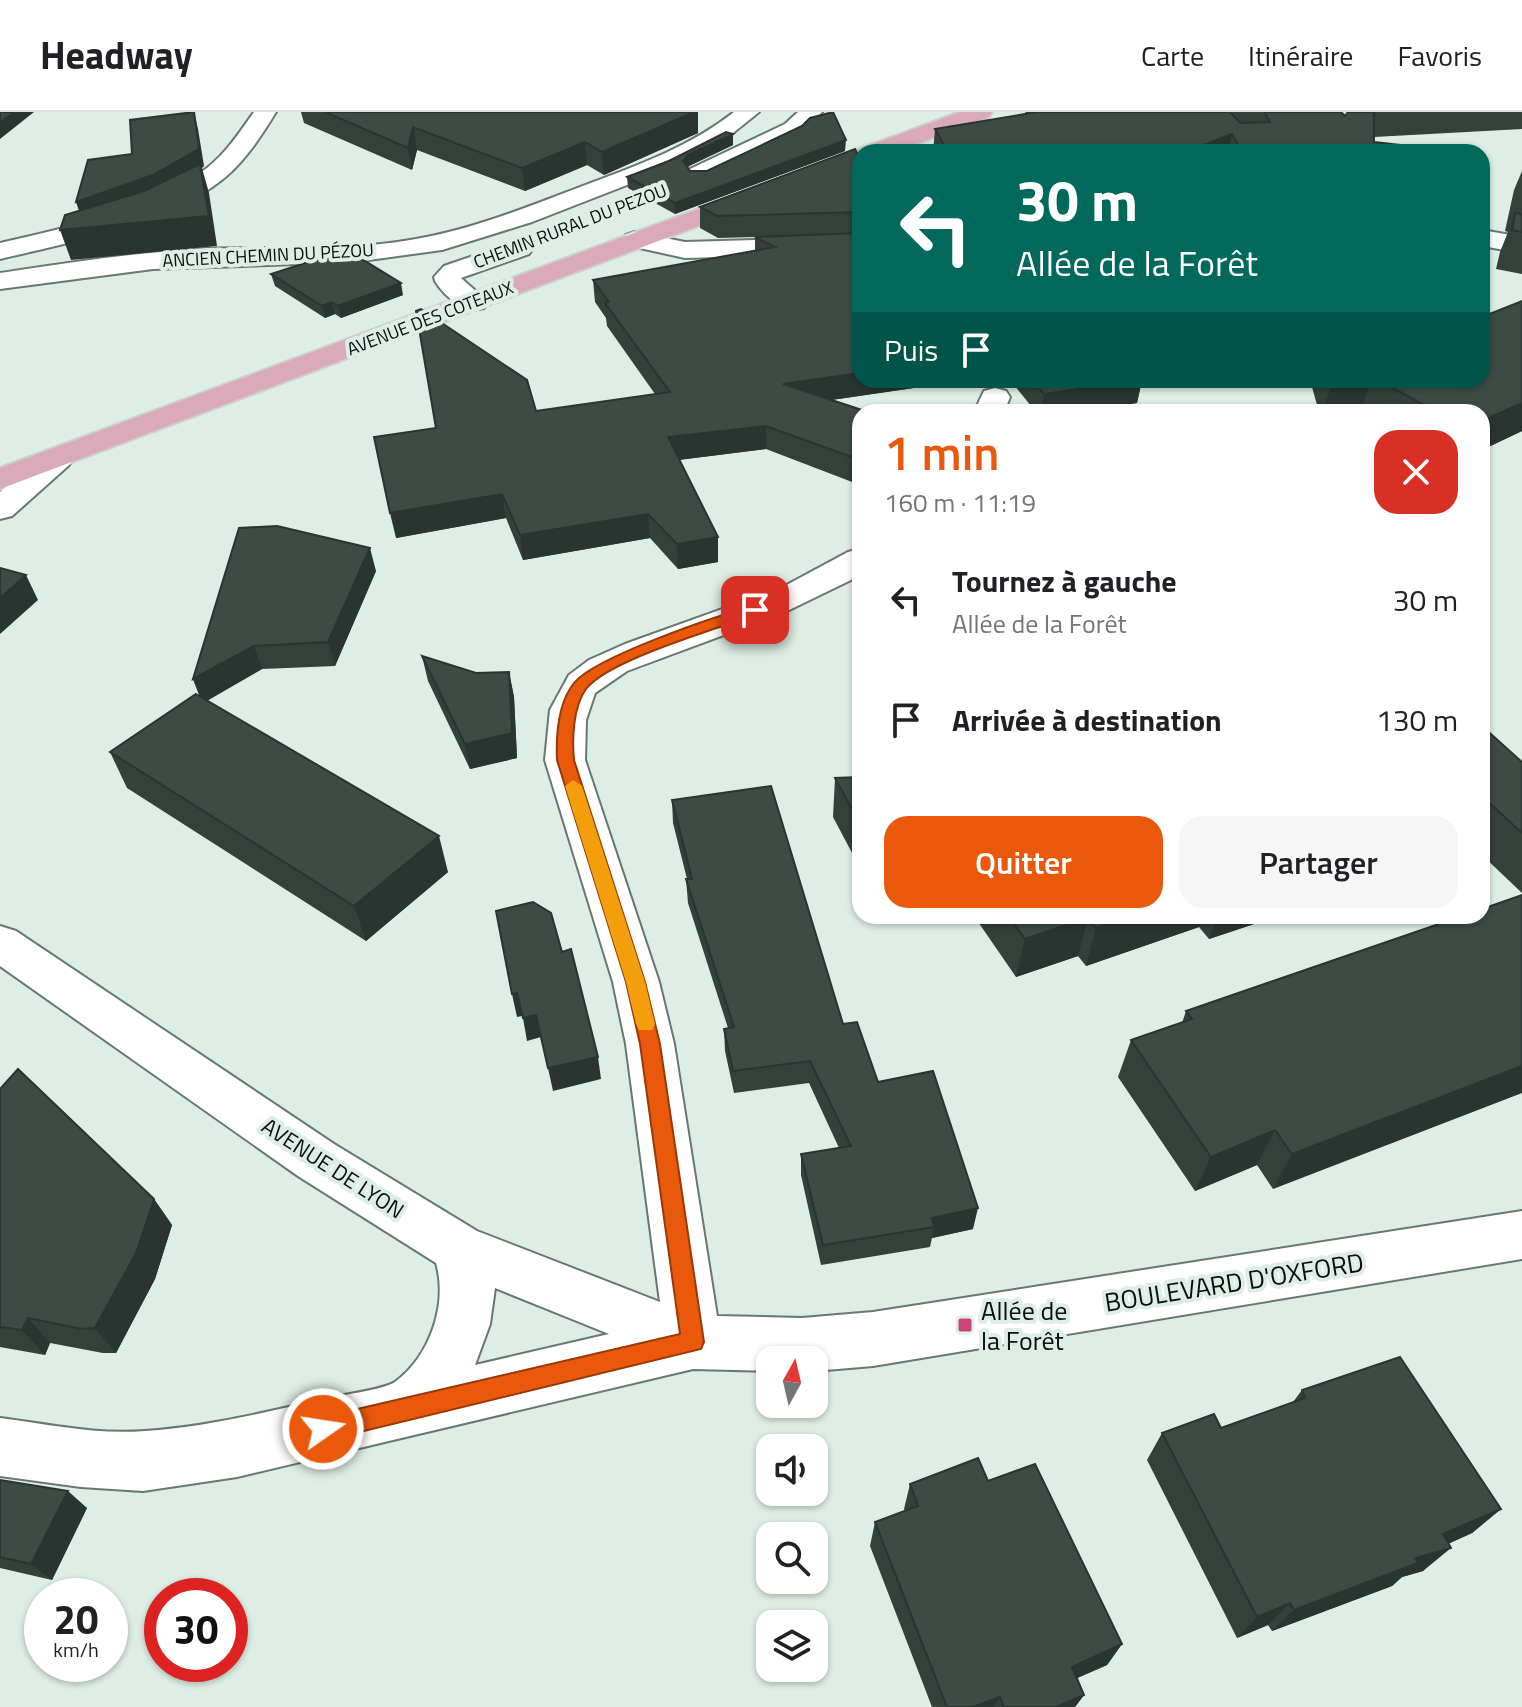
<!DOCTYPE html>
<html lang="fr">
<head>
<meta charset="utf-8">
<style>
  body { margin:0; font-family:"Titillium Web",sans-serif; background:#f6f6f6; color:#202124; height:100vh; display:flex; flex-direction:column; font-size:30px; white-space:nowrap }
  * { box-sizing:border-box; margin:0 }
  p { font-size:26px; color:#757577 }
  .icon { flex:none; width:44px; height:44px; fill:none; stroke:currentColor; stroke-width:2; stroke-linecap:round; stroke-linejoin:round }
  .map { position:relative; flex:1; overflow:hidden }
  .panel { position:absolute; left:852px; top:292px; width:638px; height:520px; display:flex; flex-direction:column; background:#fff; border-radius:24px; box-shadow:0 2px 6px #0004 }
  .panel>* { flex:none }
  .top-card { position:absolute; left:852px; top:32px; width:638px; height:244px; border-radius:24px; box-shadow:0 2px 6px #0004; background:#00695c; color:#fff; overflow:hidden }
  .needle { width:52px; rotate:8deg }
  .tools { position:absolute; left:756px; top:1234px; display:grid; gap:16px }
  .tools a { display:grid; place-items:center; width:72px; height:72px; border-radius:16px; background:#fff; box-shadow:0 2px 6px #0004; font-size:40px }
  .speed { position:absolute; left:24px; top:1466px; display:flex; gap:16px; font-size:40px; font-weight:700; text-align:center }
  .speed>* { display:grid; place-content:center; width:104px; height:104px; border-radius:50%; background:#fff; box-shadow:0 2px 6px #0004; line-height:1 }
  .speed small { font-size:20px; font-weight:400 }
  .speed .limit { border:12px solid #d22; background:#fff; color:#111 }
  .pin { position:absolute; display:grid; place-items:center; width:68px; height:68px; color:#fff; margin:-34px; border-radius:16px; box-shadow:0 4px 12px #0006 }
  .me { position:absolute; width:88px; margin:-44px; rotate:77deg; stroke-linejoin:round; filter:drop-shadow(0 0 6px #0008) }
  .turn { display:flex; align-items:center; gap:28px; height:168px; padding:0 32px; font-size:36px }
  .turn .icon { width:104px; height:104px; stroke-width:2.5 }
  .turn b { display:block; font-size:56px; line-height:68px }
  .then { display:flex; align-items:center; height:76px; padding:0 32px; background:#0003; gap:16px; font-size:30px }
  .round { display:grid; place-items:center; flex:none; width:84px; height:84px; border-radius:24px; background:#f6f6f6 }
  .overview { display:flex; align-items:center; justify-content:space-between; height:136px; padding:0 32px }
  h1 { font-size:48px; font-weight:600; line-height:60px; color:#ea580c }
  .action { display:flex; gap:16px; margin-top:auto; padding:16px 32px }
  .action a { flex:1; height:92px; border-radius:24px; background:#ea580c; color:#fff; font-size:32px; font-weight:600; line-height:92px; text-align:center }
  .action a+a { background:#f6f6f6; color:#202124 }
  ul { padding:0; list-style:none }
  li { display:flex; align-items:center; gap:24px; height:120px; padding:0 32px }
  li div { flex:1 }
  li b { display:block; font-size:30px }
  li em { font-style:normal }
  header { display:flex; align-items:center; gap:48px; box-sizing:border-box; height:112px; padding:0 40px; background:#fff; border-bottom:2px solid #e0e0e0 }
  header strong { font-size:38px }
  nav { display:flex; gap:44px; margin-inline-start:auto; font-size:28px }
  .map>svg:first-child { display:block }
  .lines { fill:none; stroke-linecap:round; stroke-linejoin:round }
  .minor-casing { stroke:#687871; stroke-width:4 }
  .major-casing { stroke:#cecfce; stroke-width:4 }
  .minor { fill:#fff; fill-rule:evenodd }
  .major { fill:#dbaaba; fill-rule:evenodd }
  .wall { fill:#34403a }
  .shaded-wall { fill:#2a3430 }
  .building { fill:#3c4b44; stroke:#2a3430; stroke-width:2 }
  .route { fill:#ea580c; stroke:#983908; stroke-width:2 }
  .slow { fill:#f59e0b }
  .poi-dot { fill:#cc4279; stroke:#dceee5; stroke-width:3 }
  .labels { text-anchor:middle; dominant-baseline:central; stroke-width:8; stroke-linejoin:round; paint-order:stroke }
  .far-street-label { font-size:18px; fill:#090f0c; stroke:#dceee5 }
  .street-label { font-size:22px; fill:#090f0c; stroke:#dceee5 }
  .near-street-label { font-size:26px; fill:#090f0c; stroke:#dceee5 }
  .near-poi-label { font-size:26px; fill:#090f0c; stroke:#dceee5; text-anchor:start }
</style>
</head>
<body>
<header>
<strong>Headway</strong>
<nav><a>Carte</a><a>Itinéraire</a><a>Favoris</a></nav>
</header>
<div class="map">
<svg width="1522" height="1595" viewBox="0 0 1522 1595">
  <rect width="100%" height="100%" fill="#dceee5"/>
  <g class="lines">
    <defs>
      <g id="minor">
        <path d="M 254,0 L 276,0 C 263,21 249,43 231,60 C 176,111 71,130 0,147 L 0,131 C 69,115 149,99 207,56 C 226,41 240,20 254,0 Z"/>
        <path d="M 734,0 L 759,0 L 723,29 L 668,57 L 532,110 L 442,138 L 354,150 L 153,157 L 0,177 L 0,161 C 68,151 136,140 204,137 C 275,134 346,140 416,127 C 475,117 532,93 588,72 C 639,53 691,34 734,0 Z"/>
        <path d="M 798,0 L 822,0 L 801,22 L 706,67 L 690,67 L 686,62 L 690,57 L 785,12 Z"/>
        <path d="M 1482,118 L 1522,125 L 1522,141 L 1482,134 Z"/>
        <path d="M 635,120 L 685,130 L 860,125 L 860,141 L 685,146 L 626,133 L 622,128 L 626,123 Z"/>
        <path d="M 520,128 L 529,130 L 533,136 L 529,142 L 461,166 L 488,190 L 484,196 C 464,201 445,185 435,169 L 434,165 L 444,154 Z"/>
        <path d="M 995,276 L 1006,279 L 1010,285 L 1004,300 L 974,300 L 984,279 Z"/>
        <path d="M 57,337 L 68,340 L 73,347 L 68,354 L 12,404 L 0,407 L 0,380 L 46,340 Z"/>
        <path d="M 860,437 L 860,462 L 851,468 L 783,501 L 627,559 L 595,581 L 586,608 L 585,648 L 659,870 L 674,932 L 717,1204 L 802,1206 L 873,1200 L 1522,1099 L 1522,1147 L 873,1254 L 814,1259 L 814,1248 L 770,1248 L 770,1259 L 693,1257 L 237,1365 L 143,1379 L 81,1375 L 0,1364 L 0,1306 C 47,1312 97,1323 145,1319 C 208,1315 269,1299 330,1286 C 345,1282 383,1278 395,1270 C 430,1244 448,1192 436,1151 L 298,1064 L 0,854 L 0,814 L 16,819 L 334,1032 L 477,1119 L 660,1190 L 626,932 L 613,870 L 545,648 L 550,598 L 569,563 L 589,548 L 625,532 L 781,476 L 848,440 ZM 495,1176 L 609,1222 L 475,1253 L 490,1212 Z"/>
      </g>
      <path id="major" d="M 960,0 L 992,0 L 989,5 L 895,40 L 860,40 L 860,53 L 0,377 L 0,356 Z"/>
    </defs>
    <use href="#minor" class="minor-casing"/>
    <use href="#major" class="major-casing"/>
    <use href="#minor" class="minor"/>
    <use href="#major" class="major"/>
  </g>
  <g class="wall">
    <path d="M 301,0 L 698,0 L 698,21 L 604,63 L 587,53 L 525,79 L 417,38 L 412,58 L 304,11 Z"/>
    <path d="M 1025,0 L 1341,0 L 1345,4 L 1348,0 L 1522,0 L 1522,17 L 1374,25 L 1374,30 L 1462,40 L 933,40 L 935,17 L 1027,2 Z"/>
    <path d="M 733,22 L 733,33 L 689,54 L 687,56 L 690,59 L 707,59 L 845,39 L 675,102 L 628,76 L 627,65 Z"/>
    <path d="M 860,48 L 860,268 L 948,271 L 832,288 L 860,300 L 860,373 L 766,337 L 679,348 L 718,425 L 718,450 L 678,457 L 650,426 L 523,448 L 506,406 L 396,426 L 536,299 L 655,282 L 607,214 L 606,206 L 595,190 L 593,168 L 755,139 L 755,125 L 718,126 L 700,116 L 700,95 Z"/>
    <path d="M 1522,59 L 1522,162 L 1496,157 L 1500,140 L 1508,120 L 1505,119 L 1514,78 Z"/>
    <path d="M 271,162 L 403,183 L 341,206 L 335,202 L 325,206 L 275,174 Z"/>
    <path d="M 1522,189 L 1522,319 L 1482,338 L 1482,300 L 1319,300 L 1310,268 L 1482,268 Z"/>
    <path d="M 1010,268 L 1142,268 L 1137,291 L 1077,300 L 1036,300 Z"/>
    <path d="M 376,459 L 335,554 L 262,557 L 207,589 L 448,760 L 366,829 L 127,676 L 110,640 L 200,584 L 193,567 Z"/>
    <path d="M 422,544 L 476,561 L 509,560 L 514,585 L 517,646 L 470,657 L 428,569 Z"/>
    <path d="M 1482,614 L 1522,650 L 1522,781 L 1482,743 Z"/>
    <path d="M 860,665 L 860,756 L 833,705 L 835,666 Z"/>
    <path d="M 672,688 L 843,912 L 878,970 L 973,1117 L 932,1126 L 930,1135 L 821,1153 L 801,1063 L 801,1042 L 839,1036 L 809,971 L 734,981 L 725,939 L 724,917 L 728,916 L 688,791 L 686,767 L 687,767 L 673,711 Z"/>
    <path d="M 1522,783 L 1273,1077 L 1257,1053 L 1195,1079 L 1118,965 L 1131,928 L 1182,911 L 1186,899 Z"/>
    <path d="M 974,804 L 1263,804 L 1260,810 L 1209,827 L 1199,815 L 1086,854 L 1078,844 L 1016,865 Z"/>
    <path d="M 0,977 L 154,1087 L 172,1113 L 155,1167 L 116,1241 L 103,1241 L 50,1231 L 45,1243 L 0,1235 Z"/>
    <path d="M 1302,1278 L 1501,1397 L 1472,1421 L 1448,1432 L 1423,1459 L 1402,1465 L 1392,1474 L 1272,1519 L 1268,1513 L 1237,1526 L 1147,1348 L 1162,1321 L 1221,1316 L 1293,1290 Z"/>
    <path d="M 0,1368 L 87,1396 L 52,1468 L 0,1456 Z"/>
    <path d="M 988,1369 L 1122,1532 L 1107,1553 L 1077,1566 L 1084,1583 L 1075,1595 L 932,1595 L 870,1434 L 875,1410 L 905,1399 L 904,1397 L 910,1372 Z"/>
  </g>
  <g class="shaded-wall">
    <path d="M 14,0 L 34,0 L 0,27 L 0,11 Z"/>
    <path d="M 194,0 L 198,17 L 204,54 L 202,56 L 209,81 L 217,134 L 71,148 L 60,118 L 82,108 L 76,90 Z"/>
    <path d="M 694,0 L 698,0 L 698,21 L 604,63 L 602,40 Z"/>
    <path d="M 413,15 L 417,38 L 412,58 L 408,36 Z"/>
    <path d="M 733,22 L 733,33 L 689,54 L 684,60 L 683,49 L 688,43 Z"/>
    <path d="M 1232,22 L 1228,40 L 1186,40 Z"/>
    <path d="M 846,28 L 845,39 L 675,102 L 675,91 Z"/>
    <path d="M 585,30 L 587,53 L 525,79 L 522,56 Z"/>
    <path d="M 401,171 L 403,183 L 341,206 L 338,194 Z"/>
    <path d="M 332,190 L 335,202 L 325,206 L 322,194 Z"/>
    <path d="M 860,261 L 860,268 L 949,268 L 948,271 L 782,295 L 783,272 Z"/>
    <path d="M 1142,268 L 1137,291 L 1077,300 L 1041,300 L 1044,282 Z"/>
    <path d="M 1353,268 L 1371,268 L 1360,300 L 1323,300 L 1332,271 Z"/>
    <path d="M 1522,291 L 1522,319 L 1482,338 L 1482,309 Z"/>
    <path d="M 766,314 L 766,337 L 669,349 L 668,325 Z"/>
    <path d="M 502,382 L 506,406 L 396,426 L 390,401 Z"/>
    <path d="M 648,402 L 650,426 L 523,448 L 520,423 Z"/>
    <path d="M 718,425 L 718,450 L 678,457 L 677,432 Z"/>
    <path d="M 370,436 L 376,459 L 335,554 L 328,530 Z"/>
    <path d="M 26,463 L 38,488 L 0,522 L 0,486 Z"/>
    <path d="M 254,534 L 262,557 L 202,591 L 193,567 Z"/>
    <path d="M 509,560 L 514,585 L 517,646 L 470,657 L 465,632 Z"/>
    <path d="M 439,724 L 448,760 L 366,829 L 354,794 Z"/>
    <path d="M 1132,804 L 1203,804 L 1199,815 L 1086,854 L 1096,816 Z"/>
    <path d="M 1217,804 L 1263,804 L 1260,810 L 1209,827 Z"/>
    <path d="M 1088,806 L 1078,844 L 1016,865 L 1025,827 Z"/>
    <path d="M 517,881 L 522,904 L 517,905 L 512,882 Z"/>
    <path d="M 536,903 L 541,925 L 527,929 L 523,906 Z"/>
    <path d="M 598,945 L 601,967 L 553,979 L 548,956 Z"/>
    <path d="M 1522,954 L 1522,981 L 1273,1077 L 1292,1042 Z"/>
    <path d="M 1275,1018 L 1257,1053 L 1195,1079 L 1211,1045 Z"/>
    <path d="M 154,1087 L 172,1113 L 155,1167 L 116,1241 L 95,1216 Z"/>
    <path d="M 978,1096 L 973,1117 L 932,1126 L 934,1115 L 932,1106 Z"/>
    <path d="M 28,1206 L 50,1231 L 45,1243 L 22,1218 Z"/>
    <path d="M 68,1379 L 87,1396 L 52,1468 L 31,1452 Z"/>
    <path d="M 1501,1397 L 1472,1421 L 1416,1446 L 1443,1422 Z"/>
    <path d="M 1451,1436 L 1423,1459 L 1402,1465 L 1392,1474 L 1272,1519 L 1294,1498 L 1415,1446 Z"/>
    <path d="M 1290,1491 L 1268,1513 L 1237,1526 L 1257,1505 Z"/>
    <path d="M 1122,1532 L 1107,1553 L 1059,1574 L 1072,1555 Z"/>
    <path d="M 1084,1583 L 1075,1595 L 1056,1595 Z"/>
    <path d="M 1000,1585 L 994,1595 L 973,1595 Z"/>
  </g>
  <g class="building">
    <path d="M 0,0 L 14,0 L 0,11 Z"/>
    <path d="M 194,0 L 199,37 L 153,63 L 76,90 L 88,48 L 132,42 L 130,8 Z"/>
    <path d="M 325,0 L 694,0 L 602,40 L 585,30 L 522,56 L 413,15 L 408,36 Z"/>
    <path d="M 833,0 L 846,28 L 675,91 L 627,65 L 669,49 L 726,20 L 733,22 L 688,43 L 683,49 L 690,59 L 707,59 L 802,14 L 810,6 Z"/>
    <path d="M 1037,0 L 1230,0 L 1240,11 L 1270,10 L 1264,0 L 1341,0 L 1345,4 L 1348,0 L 1374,0 L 1374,30 L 1462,40 L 1242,40 L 1232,22 L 1186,40 L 948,40 L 935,17 Z"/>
    <path d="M 855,37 L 860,48 L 860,100 L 717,104 L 700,95 Z"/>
    <path d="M 200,52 L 209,104 L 60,118 L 65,103 L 144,79 Z"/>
    <path d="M 1515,101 L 1522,102 L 1522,120 L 1512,118 Z"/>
    <path d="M 860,121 L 860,261 L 783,272 L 868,300 L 860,300 L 860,348 L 766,314 L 668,325 L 718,425 L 677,432 L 648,402 L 520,423 L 502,382 L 390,401 L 374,325 L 436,316 L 416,199 L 421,197 L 527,268 L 536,299 L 670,280 L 605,191 L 609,190 L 593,168 L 775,135 L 755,125 Z"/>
    <path d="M 352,141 L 401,171 L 338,194 L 332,190 L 322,194 L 271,162 L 333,142 Z"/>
    <path d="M 1522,189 L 1522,291 L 1482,309 L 1482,300 L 1437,300 L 1378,268 L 1482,268 L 1482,205 Z"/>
    <path d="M 1033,268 L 1138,268 L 1044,282 Z"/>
    <path d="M 1331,268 L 1353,268 L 1332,271 Z"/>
    <path d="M 277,414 L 370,436 L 328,530 L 254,534 L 193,567 L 239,416 Z"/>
    <path d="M 0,456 L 26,463 L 0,486 Z"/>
    <path d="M 422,544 L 476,561 L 509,560 L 512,621 L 465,632 Z"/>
    <path d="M 196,582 L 439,724 L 354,794 L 110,640 Z"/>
    <path d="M 1482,614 L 1522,650 L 1522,721 L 1482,684 Z"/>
    <path d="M 860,665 L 860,712 L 835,666 Z"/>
    <path d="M 771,674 L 843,912 L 857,910 L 878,970 L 933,959 L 978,1096 L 932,1106 L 934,1115 L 823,1133 L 801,1042 L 851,1034 L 810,949 L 733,959 L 724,917 L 734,915 L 686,767 L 692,767 L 672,688 Z"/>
    <path d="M 1522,783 L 1522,954 L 1292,1042 L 1275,1018 L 1211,1045 L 1131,928 L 1192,907 L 1186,899 L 1462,804 L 1482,804 L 1482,797 Z"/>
    <path d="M 533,790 L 551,801 L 562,840 L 571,837 L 598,945 L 548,956 L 536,903 L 523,906 L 517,881 L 512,882 L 496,799 Z"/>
    <path d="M 1008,804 L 1132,804 L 1096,816 L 1088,806 L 1025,827 Z"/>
    <path d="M 18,957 L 154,1087 L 136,1141 L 95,1216 L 82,1217 L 28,1206 L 22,1218 L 0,1215 L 0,977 Z"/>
    <path d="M 1400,1245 L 1501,1397 L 1443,1422 L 1451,1436 L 1415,1446 L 1418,1451 L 1294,1498 L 1290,1491 L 1257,1505 L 1162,1321 L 1214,1302 L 1221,1316 L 1305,1286 L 1302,1278 Z"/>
    <path d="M 978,1346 L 988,1369 L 1035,1352 L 1122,1532 L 1072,1555 L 1084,1583 L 1056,1595 L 1004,1595 L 1000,1585 L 973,1595 L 947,1595 L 875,1410 L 918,1394 L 910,1372 Z"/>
    <path d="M 0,1368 L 68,1379 L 31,1452 L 0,1445 Z"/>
  </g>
  <path class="route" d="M 755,494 L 762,498 L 760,501 C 721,516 609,547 586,577 C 573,595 572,627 574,648 L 645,870 L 660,932 L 704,1230 L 701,1237 L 323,1329 L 315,1325 L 311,1317 L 315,1308 L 323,1305 L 680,1222 L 640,932 L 626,870 L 557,648 C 556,625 558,591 574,571 C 595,545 718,503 755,494 Z"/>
  <path class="slow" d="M 573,668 L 582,674 L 645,870 L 655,912 L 652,918 L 639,918 L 636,912 L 626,870 L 565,674 Z"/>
  <rect class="poi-dot" x="957" y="1205" width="16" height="16" rx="4"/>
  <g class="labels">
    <g class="far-street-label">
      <text transform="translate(570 114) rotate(-21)">CHEMIN RURAL DU PEZOU</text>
      <text transform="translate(268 143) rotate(-3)">ANCIEN CHEMIN DU PÉZOU</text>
      <text transform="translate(430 206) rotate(-21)">AVENUE DES COTEAUX</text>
    </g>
    <g class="street-label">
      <text transform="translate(333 1056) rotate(33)">AVENUE DE LYON</text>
    </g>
    <g class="near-street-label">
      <text transform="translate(1234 1170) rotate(-9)">BOULEVARD D'OXFORD</text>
    </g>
    <g class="near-poi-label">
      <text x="981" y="1198">Allée de<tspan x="981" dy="30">la Forêt</tspan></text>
    </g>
  </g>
</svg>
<div class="tools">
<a><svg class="needle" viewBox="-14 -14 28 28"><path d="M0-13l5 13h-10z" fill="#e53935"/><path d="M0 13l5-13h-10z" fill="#757577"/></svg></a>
<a><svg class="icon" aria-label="sound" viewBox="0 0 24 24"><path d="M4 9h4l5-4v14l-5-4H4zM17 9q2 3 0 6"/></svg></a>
<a><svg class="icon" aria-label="search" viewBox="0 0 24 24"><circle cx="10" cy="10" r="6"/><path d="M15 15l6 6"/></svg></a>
<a><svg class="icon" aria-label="layers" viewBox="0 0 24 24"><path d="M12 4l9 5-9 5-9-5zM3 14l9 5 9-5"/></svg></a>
</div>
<div class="speed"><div>20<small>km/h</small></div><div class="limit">30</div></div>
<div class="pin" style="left:755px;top:498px;background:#d93025"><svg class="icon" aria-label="arrive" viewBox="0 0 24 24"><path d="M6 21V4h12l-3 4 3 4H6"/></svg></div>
<svg class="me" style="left:323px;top:1317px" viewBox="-20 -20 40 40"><circle r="17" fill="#ea580c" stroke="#fff" stroke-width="3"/><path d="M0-11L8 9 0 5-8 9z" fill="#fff"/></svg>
<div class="top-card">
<div class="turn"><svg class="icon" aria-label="left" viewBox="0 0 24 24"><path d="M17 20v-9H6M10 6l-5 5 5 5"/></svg><div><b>30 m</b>Allée de la Forêt</div></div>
<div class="then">Puis<svg class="icon" aria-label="arrive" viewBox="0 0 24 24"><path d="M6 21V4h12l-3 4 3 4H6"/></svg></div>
</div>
<section class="panel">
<div class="overview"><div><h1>1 min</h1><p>160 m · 11:19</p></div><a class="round" style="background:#d93025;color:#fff"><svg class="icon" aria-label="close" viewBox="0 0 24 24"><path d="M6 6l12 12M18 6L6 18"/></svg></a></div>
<ul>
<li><svg class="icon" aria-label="left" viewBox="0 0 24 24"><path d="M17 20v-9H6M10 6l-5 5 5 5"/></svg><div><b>Tournez à gauche</b><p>Allée de la Forêt</p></div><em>30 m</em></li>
<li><svg class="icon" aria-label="arrive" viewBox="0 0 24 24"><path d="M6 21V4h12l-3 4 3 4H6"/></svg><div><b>Arrivée à destination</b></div><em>130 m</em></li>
</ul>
<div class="action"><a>Quitter</a><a>Partager</a></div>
</section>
</div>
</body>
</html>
